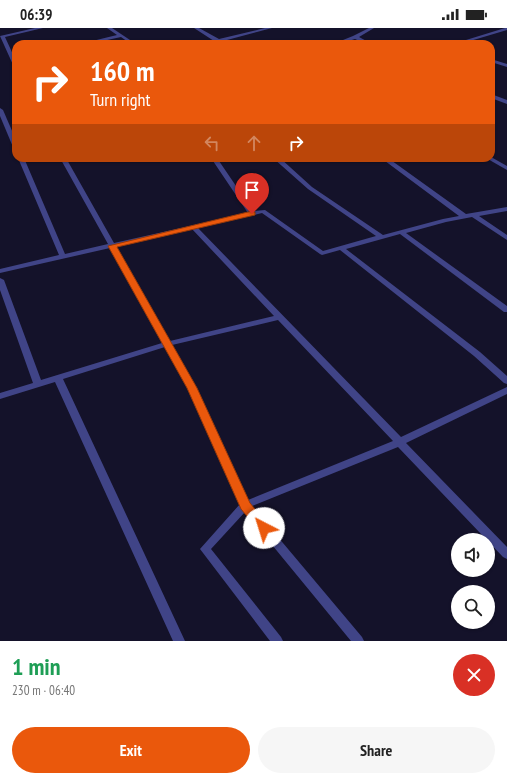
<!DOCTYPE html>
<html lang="en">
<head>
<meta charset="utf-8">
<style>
  body { margin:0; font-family:"PT Sans Narrow",sans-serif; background:#f6f6f6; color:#222; height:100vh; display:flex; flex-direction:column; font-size:15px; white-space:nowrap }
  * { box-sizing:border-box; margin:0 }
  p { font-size:13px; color:#767676 }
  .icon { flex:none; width:22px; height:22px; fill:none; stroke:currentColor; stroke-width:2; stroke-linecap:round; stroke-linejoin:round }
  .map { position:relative; height:613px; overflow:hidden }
  .sheet { display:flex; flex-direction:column; background:#fff; flex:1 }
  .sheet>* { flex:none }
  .hud { position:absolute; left:12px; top:12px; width:483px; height:122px; border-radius:12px; box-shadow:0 1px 3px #0004; background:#ea580c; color:#fff; overflow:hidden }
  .buttons { position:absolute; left:451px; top:505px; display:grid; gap:8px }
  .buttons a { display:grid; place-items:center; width:44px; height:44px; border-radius:50%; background:#fff; box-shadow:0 1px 3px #0004; font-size:20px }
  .pin { position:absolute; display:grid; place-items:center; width:34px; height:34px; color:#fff; margin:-41px -17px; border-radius:50% 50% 50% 0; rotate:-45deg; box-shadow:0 0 4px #0007 }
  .pin .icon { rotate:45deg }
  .me { position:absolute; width:44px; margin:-22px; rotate:320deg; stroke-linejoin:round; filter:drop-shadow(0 0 3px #0008) }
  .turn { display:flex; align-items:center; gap:14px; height:84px; padding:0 12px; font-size:18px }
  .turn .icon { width:52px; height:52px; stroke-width:2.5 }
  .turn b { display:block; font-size:28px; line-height:34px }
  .lanes { display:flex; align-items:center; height:38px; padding:0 12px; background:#0003; justify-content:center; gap:20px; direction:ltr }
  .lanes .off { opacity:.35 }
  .round { display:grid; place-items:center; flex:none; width:42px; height:42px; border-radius:21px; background:#f6f6f6 }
  .head { display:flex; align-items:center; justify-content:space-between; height:68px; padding:0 12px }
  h1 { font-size:24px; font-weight:600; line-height:30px; color:#1e9e55 }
  .cta { display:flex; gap:8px; margin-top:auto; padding:8px 12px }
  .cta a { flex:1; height:46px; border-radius:24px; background:#ea580c; color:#fff; font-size:16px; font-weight:600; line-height:46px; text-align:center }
  .cta a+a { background:#f6f6f6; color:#222 }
  .status { display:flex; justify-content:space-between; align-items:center; height:28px; padding:0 20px; background:#fff; direction:ltr }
  .status svg { height:11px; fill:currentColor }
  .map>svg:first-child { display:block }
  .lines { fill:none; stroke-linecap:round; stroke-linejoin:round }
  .minor { fill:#404487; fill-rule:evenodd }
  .route { fill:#ea580c; stroke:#983908 }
</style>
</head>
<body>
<div class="status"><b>06:39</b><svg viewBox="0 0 49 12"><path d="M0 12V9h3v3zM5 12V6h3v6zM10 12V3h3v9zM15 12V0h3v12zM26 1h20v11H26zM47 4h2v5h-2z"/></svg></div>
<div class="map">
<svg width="507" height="613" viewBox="0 0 507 613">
  <rect width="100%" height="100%" fill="#14122a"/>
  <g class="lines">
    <g class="minor">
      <path d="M 35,0 L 43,0 L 5,9 L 16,33 L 16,39 L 14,39 L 0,8 Z"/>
      <path d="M 107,0 L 112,0 L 136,16 L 131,16 L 121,9 L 89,16 L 80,16 L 117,7 Z"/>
      <path d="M 194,0 L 199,0 L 219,11 L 265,0 L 272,0 L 212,16 L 204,16 L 214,13 Z"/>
      <path d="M 369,0 L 374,0 L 359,9 L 372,16 L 366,16 L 355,11 L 339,16 L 333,16 L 353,8 Z"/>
      <path d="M 505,0 L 507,0 L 507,2 L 460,16 L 453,16 Z"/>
      <path d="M 491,31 L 507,36 L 507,39 L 491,34 Z"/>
      <path d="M 491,66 L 507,72 L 507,76 L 491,70 Z"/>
      <path d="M 0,80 L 3,82 L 16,112 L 16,121 L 13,119 L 0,88 Z"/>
      <path d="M 491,129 L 507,138 L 507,142 L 486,130 L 491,130 Z"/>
      <path d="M 18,130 L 24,130 L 65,226 L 108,216 L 60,130 L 66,130 L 114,215 L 248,185 L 211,130 L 217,130 L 253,183 L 265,182 L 323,223 L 376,208 L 308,161 L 273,130 L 280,130 L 312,159 L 383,207 L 443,191 L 459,188 L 381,130 L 388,130 L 466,186 L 507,179 L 507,183 L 479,188 L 507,207 L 507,212 L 472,189 L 446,194 L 406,205 L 507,278 L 507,284 L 504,284 L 400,206 L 346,221 L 480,324 L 507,348 L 507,356 L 504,355 L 474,328 L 340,222 L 322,227 L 320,226 L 262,185 L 198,200 L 401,409 L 507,359 L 507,366 L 406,415 L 507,519 L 507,531 L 503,529 L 398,419 L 252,478 L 362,609 L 364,613 L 351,613 L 245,484 L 211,521 L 281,609 L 283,613 L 270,613 L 200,521 L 240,476 L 188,360 L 165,319 L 63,351 L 185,613 L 173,613 L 55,354 L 0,371 L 0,365 L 33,355 L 0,262 L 0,250 L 4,252 L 41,352 L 162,315 L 110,220 L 0,245 L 0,241 L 59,227 ZM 192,201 L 274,288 L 170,313 L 116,219 ZM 278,292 L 393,413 L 248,472 L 196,360 L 172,317 Z"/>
    </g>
  </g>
  <path class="route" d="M 252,183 L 255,184 L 255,187 L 117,219 L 197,360 L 250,475 L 268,497 L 270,500 L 268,504 L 264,505 L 260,504 L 241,481 L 187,360 L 108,218 Z"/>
</svg>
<div class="buttons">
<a><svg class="icon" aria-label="sound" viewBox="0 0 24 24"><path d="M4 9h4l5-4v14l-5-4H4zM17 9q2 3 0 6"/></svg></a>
<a><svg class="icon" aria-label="search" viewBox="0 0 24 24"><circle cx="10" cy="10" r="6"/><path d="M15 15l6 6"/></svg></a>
</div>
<div class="pin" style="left:252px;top:186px;background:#d93025"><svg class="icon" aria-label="arrive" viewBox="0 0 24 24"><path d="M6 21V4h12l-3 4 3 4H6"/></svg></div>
<svg class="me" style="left:264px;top:500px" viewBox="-20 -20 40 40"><circle r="19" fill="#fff"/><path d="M0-13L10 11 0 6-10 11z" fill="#ea580c"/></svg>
<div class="hud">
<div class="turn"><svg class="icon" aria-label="right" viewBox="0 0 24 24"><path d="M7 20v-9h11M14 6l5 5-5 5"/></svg><div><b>160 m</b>Turn right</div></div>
<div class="lanes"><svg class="icon off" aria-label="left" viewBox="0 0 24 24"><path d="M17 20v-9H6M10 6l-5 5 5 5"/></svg><svg class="icon off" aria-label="ahead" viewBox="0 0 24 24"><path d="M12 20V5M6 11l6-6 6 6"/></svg><svg class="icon" aria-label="right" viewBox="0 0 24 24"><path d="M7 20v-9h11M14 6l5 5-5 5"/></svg></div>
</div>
</div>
<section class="sheet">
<div class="head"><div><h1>1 min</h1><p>230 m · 06:40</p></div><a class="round" style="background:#d93025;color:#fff"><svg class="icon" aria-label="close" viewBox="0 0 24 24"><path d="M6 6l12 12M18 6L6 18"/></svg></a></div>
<div class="cta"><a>Exit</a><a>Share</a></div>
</section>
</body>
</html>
